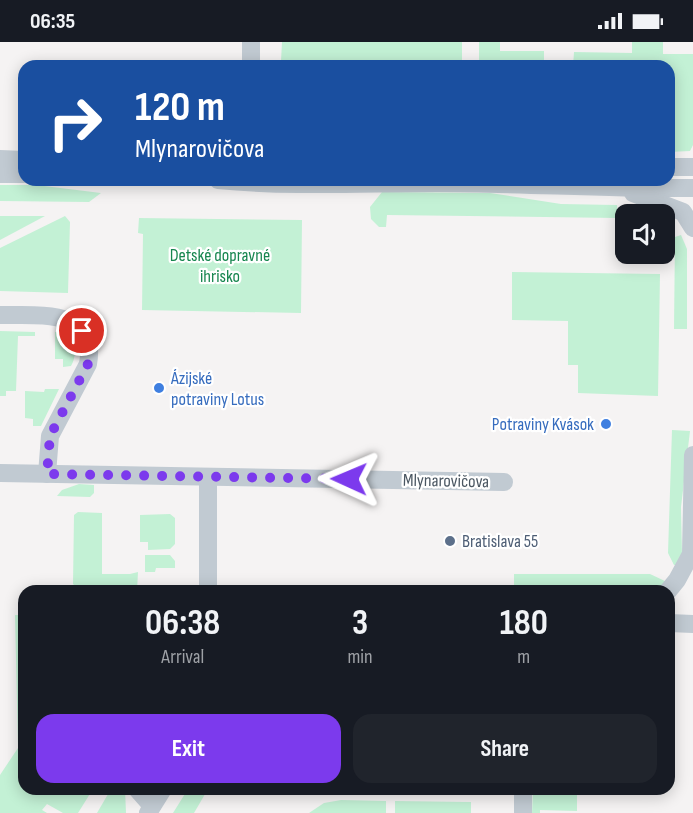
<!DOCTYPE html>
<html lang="en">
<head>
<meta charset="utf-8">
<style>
  body { margin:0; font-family:"Sofia Sans Condensed",sans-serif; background:#20242c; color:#f1f3f6; height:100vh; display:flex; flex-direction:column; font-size:22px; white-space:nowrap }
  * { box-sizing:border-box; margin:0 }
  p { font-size:20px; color:#9ea1a6 }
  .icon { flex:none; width:33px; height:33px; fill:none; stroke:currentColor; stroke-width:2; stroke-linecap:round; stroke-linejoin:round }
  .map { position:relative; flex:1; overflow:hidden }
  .panel { position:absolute; left:18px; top:543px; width:657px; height:210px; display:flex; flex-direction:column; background:#171b24; border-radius:18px; box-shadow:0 3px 15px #0003 }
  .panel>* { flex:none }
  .banner { position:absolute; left:18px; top:18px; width:657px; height:126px; border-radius:18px; box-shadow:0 3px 15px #0003; background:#1a4fa0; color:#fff; overflow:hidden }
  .fabs { position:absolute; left:615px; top:162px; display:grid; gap:12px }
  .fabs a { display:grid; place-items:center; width:60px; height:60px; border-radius:12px; background:#171b24; box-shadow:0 3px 15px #0003; font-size:30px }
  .pin { position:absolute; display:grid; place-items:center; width:51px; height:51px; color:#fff; margin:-26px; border:3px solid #fff; border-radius:50%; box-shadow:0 2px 6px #0007 }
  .me { position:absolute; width:66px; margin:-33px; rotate:271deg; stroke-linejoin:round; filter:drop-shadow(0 0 4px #0008) }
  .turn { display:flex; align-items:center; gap:21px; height:126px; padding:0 18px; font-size:27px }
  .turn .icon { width:78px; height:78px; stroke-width:2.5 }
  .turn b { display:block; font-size:42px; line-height:51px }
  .eta { display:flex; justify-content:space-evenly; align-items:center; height:102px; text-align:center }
  .eta b { font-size:36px; font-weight:700; line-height:42px }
  .action { display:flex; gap:12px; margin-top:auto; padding:12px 18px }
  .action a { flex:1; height:69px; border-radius:18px; background:#7c3aed; color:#fff; font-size:24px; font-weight:700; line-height:69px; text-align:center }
  .action a+a { background:#20242c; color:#f1f3f6 }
  .status { display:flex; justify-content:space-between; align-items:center; height:42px; padding:0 30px; background:#171b24; direction:ltr }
  .status svg { height:16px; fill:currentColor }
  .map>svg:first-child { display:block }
  .green { fill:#c3f1d5 }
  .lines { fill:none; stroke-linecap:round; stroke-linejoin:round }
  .minor { stroke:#c1cad2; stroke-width:18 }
  .route { stroke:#7c3aed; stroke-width:10; stroke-dasharray:0 18 }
  .shop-dot { fill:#3f7fe0; stroke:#fff; stroke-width:2 }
  .service-dot { fill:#5c6f8a; stroke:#fff; stroke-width:2 }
  .labels { text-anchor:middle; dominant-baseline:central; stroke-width:4.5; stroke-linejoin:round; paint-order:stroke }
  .park-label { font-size:18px; fill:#17864f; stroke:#fff }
  .shop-label { font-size:18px; fill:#366cbe; stroke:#fff; text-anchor:start }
  .street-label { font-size:18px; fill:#4a5661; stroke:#fff }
  .service-label { font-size:18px; fill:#4e5e75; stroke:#fff; text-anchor:start }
</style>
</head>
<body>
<div class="status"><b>06:35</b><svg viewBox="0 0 49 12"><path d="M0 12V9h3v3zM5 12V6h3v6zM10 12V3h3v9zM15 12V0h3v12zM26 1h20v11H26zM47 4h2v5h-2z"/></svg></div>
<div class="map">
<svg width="693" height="771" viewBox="0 0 693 771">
  <rect width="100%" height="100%" fill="#f5f3f3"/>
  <g class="green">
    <path d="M 282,0 L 462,0 L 462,24 L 347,24 L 344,20 L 281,19 Z"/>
    <path d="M 479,0 L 500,0 L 500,9 L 544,9 L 544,24 L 479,24 Z"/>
    <path d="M 632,0 L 663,0 L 663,12 L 693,12 L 693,103 L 690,109 L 669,110 L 669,24 L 573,24 L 574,10 L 632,11 Z"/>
    <path d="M 0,143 L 36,143 L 101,151 L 89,160 L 0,159 Z"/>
    <path d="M 382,150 L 490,151 L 561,162 L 617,163 L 618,176 L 387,173 L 386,185 L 379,185 L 371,177 L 370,165 Z"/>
    <path d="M 0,174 L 45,174 L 0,198 Z"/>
    <path d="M 65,174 L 70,180 L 68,251 L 0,249 L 0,206 Z"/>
    <path d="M 139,176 L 302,178 L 301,271 L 142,268 L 143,192 L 138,191 Z"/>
    <path d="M 681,193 L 687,207 L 687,287 L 674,287 L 675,195 Z"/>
    <path d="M 512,230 L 660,232 L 658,354 L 578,351 L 578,323 L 568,323 L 568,279 L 512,278 Z"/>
    <path d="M 0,289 L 35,290 L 35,294 L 18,294 L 16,349 L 6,349 L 6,354 L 0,354 Z"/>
    <path d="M 55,290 C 72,292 80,310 71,324 L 63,325 L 63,317 L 55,317 Z"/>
    <path d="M 45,347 L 59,347 L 41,384 L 33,384 L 33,377 L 25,376 L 25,349 L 44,350 Z"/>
    <path d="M 672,388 L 690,389 L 681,465 L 682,512 L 679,523 L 674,523 L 668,511 Z"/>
    <path d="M 79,442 L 94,443 L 94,451 L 90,455 L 57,454 L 62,448 Z"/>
    <path d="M 78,470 L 102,471 L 102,532 L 130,532 L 138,530 L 137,549 L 80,549 L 73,542 L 74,473 Z"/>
    <path d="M 170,472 L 175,476 L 175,502 L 170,507 L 148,508 L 148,500 L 140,500 L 140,473 Z"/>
    <path d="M 145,513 L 170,513 L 175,519 L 175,526 L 156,526 L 155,530 L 145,530 Z"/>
    <path d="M 514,532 L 650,532 L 667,540 L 660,549 L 514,549 Z"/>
    <path d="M 15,573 L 24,573 L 24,747 L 93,747 L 78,771 L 63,771 L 47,762 L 42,768 L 47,771 L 0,771 L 0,733 L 18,706 Z"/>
    <path d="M 111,747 L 125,747 L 126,771 L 97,771 Z"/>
    <path d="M 188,747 L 208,747 L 194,771 L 173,771 Z"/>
    <path d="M 533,747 L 577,747 L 577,769 L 540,768 L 540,771 L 532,771 Z"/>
    <path d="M 341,758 L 386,759 L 386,771 L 309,771 L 324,761 Z"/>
    <path d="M 395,759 L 471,760 L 471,771 L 395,771 Z"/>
  </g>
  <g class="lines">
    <g class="minor">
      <path d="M 251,24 L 251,0"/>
      <path d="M 0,117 L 24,118"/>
      <path d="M 669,125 L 693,125"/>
      <path d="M 0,132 L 24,132"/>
      <path d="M 218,138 C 291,145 364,141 437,141 C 523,141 608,147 693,146"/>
      <path d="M 633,151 L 683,170 L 693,186"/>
      <path d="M 0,273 C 37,274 98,265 88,322 L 50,394 L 47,432"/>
      <path d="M 0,431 L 504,440"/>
      <path d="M 208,435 L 208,549"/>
      <path d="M 668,549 L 677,538 L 691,512 L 693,413"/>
      <path d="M 669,581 L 693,582"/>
      <path d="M 137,747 L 152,764"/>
      <path d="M 148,771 L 163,747"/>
      <path d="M 523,771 L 523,747"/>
    </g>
  </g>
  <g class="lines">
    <path class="route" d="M 82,289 L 91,308 L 88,322 L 50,394 L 47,432 L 349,437"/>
  </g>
  <g class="shop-dot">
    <circle cx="159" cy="346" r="6"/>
    <circle cx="606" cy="382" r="6"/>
  </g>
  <circle class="service-dot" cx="450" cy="499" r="6"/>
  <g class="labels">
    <g class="park-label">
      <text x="220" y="213">Detské dopravné<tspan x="220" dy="21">ihrisko</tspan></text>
    </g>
    <g class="shop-label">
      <text x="171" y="336">Ázijské<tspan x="171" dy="21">potraviny Lotus</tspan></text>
      <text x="594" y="382" text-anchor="end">Potraviny Kvások</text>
    </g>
    <g class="street-label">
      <text transform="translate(446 439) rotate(1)">Mlynarovičova</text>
    </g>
    <g class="service-label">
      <text x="462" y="499">Bratislava 55</text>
    </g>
  </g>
</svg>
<div class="fabs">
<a><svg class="icon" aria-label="sound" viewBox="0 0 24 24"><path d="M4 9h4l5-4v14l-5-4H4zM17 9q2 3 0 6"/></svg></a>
</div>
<div class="pin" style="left:82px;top:289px;background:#d93025"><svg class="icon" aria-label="arrive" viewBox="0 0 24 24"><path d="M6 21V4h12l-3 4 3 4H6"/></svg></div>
<svg class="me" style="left:349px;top:437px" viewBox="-20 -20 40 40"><path d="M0-17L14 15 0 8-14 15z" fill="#7c3aed" stroke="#fff" stroke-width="4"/></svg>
<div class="banner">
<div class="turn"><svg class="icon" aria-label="right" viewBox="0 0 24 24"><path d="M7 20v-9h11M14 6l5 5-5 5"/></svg><div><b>120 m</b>Mlynarovičova</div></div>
</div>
<section class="panel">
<div class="eta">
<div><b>06:38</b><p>Arrival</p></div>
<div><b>3</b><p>min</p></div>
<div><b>180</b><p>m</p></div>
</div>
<div class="action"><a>Exit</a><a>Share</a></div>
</section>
</div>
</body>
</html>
